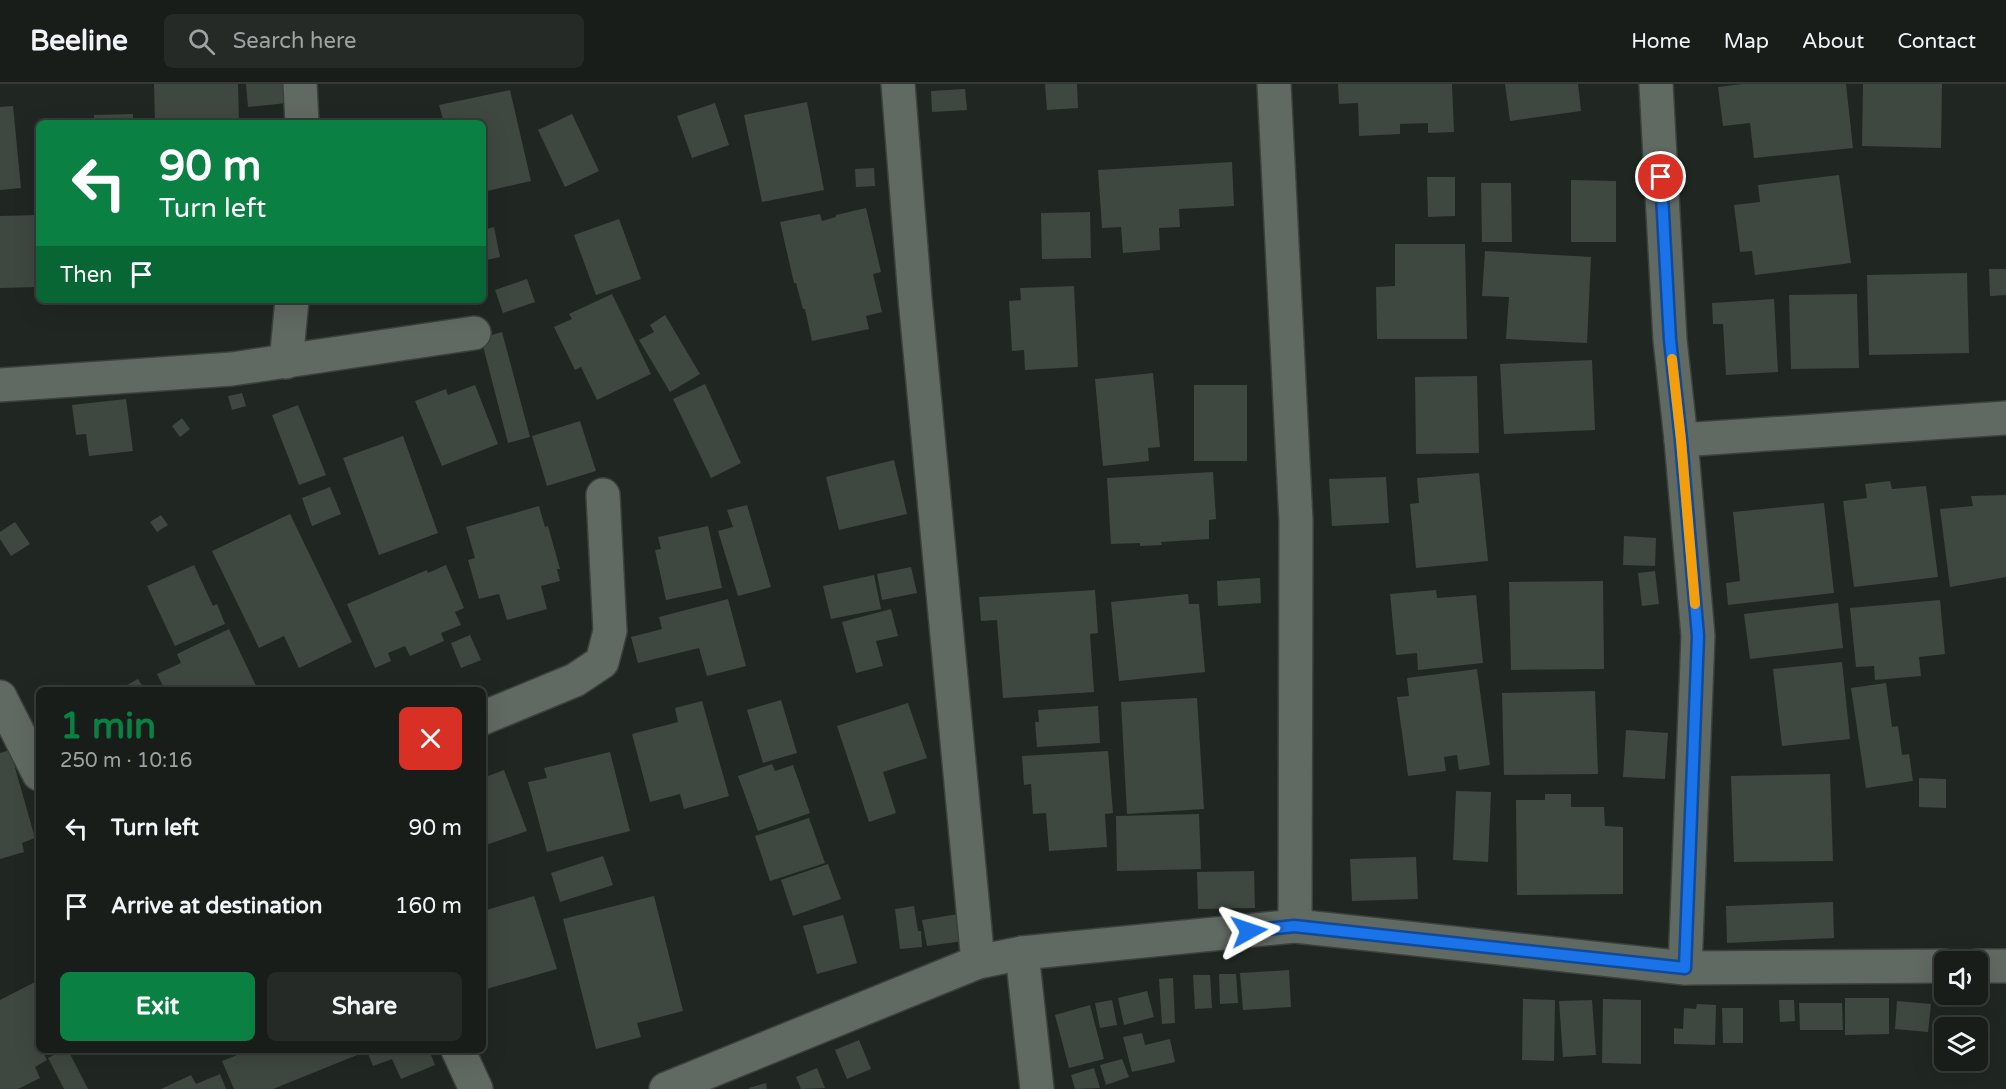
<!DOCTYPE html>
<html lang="en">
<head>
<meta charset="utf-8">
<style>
  body { margin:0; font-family:"Varela Round",sans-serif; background:#252a27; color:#f1f3f6; height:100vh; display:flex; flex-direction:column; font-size:22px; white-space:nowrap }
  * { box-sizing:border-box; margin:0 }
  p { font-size:20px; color:#9fa2a2 }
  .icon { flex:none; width:33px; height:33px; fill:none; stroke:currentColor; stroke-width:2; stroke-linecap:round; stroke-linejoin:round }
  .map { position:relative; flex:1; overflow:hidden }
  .drawer { position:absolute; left:36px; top:603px; width:450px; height:366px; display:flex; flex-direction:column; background:#181d1a; border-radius:9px; box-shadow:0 6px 24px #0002,0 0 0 2px #363b39 }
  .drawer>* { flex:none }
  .hud { position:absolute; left:36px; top:36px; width:450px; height:183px; border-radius:9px; box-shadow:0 6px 24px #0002,0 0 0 2px #363b39; background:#0b8043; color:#fff; overflow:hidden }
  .tools { position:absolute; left:1934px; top:867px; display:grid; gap:12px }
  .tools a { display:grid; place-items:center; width:54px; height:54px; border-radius:9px; background:#181d1a; box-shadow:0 6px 24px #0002,0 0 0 2px #363b39; font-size:30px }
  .pin { position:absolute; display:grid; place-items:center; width:51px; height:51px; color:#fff; margin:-26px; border:3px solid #fff; border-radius:50%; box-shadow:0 2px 6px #0007 }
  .me { position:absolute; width:66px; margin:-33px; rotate:85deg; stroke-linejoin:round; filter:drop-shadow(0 0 4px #0008) }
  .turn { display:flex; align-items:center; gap:21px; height:126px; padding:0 24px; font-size:27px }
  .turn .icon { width:78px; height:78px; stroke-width:2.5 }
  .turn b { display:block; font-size:42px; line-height:51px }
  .then { display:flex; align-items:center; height:57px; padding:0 24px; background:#0003; gap:12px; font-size:22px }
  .round { display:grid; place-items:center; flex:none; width:63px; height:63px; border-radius:9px; background:#252a27 }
  .headline { display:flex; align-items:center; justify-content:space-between; height:102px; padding:0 24px }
  h1 { font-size:36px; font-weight:700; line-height:45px; color:#0b8043 }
  .action { display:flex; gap:12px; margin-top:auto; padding:12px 24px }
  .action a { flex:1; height:69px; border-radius:9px; background:#0b8043; color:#fff; font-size:24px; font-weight:700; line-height:69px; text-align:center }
  .action a+a { background:#252a27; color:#f1f3f6 }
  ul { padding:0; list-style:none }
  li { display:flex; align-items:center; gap:18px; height:78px; padding:0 24px }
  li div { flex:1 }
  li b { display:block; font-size:22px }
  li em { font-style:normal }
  header { display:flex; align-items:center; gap:36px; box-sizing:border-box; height:84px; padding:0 30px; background:#181d1a; border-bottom:2px solid #363b39 }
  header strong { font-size:28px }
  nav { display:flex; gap:33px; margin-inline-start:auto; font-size:21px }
  .search { width:420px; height:54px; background:#252a27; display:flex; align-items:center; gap:15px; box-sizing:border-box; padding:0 21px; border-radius:9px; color:#9fa2a2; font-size:22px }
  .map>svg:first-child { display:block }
  .building { fill:#3f4741 }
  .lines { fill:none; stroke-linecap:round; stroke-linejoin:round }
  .street-casing { stroke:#3b413c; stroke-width:36 }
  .street { stroke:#616963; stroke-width:33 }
  .route-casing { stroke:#114b97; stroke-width:15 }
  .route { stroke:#1a73e8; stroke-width:10 }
  .slow { stroke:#f59e0b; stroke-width:10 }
</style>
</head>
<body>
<header>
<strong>Beeline</strong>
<div class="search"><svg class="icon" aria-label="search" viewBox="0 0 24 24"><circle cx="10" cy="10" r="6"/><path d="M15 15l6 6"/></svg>Search here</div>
<nav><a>Home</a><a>Map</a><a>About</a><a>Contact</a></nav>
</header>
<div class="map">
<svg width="2006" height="1005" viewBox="0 0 2006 1005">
  <rect width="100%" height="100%" fill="#202722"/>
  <g class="building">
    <path d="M 154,0 L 238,0 L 239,39 L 155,39 Z"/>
    <path d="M 246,0 L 294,0 L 296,18 L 248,23 Z"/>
    <path d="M 1045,0 L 1077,0 L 1078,24 L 1047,26 Z"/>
    <path d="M 1338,0 L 1452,0 L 1454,48 L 1428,49 L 1428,39 L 1400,40 L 1400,50 L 1359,52 L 1358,19 L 1339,20 Z"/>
    <path d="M 1505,0 L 1578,0 L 1581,27 L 1510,37 Z"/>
    <path d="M 1743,0 L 1846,0 L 1853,64 L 1754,74 L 1750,39 L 1723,42 L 1718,3 Z"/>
    <path d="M 1863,0 L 1942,0 L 1941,64 L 1862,62 Z"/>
    <path d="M 965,5 L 967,26 L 932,28 L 931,7 Z"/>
    <path d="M 510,6 L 531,97 L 483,108 L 483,39 L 444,39 L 439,21 Z"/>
    <path d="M 807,18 L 824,106 L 762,118 L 744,31 Z"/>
    <path d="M 715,19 L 729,61 L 692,74 L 677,32 Z"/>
    <path d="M 13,22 L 21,104 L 0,106 L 0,23 Z"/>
    <path d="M 133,30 L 133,39 L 94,39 L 94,31 Z"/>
    <path d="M 572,30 L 599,87 L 565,103 L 538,46 Z"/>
    <path d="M 1232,78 L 1234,122 L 1179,125 L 1180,143 L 1159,144 L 1160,166 L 1123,169 L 1121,143 L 1102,144 L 1098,86 Z"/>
    <path d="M 874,84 L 875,102 L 856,103 L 855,85 Z"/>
    <path d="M 1839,91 L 1851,179 L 1755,191 L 1752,167 L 1740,168 L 1734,121 L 1760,118 L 1758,101 Z"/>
    <path d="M 1427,93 L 1455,93 L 1455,132 L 1428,133 Z"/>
    <path d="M 1571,96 L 1616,97 L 1616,158 L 1571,158 Z"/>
    <path d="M 1481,99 L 1511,99 L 1512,158 L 1482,158 Z"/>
    <path d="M 866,124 L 881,188 L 873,190 L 882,228 L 866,232 L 869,245 L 812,257 L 805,225 L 803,225 L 796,199 L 794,199 L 780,138 L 820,130 L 822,137 L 836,133 L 836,131 Z"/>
    <path d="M 1090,128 L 1091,174 L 1042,175 L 1041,129 Z"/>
    <path d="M 39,131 L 39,203 L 0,204 L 0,132 Z"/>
    <path d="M 619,135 L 641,195 L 596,211 L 574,151 Z"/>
    <path d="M 494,143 L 500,173 L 483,177 L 483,146 Z"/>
    <path d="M 1395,160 L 1465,160 L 1467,255 L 1377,255 L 1376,203 L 1395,202 Z"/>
    <path d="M 1485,167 L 1591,173 L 1587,259 L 1506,255 L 1509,213 L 1482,212 Z"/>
    <path d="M 1989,185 L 2006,185 L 2006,211 L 1990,212 Z"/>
    <path d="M 1967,189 L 1969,269 L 1869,271 L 1867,191 Z"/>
    <path d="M 527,195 L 535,218 L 503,229 L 495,206 Z"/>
    <path d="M 1074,202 L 1078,283 L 1025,286 L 1024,266 L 1012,267 L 1009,217 L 1021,216 L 1020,204 Z"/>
    <path d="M 612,210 L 651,290 L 597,316 L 581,283 L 575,286 L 554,243 L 572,235 L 569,230 Z"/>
    <path d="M 1857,210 L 1859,284 L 1791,285 L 1789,211 Z"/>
    <path d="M 1774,215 L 1778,288 L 1726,291 L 1723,240 L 1713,240 L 1712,219 Z"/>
    <path d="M 665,231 L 700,290 L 670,308 L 639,256 L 654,248 L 650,241 Z"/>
    <path d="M 502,248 L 530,353 L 508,359 L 481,254 Z"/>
    <path d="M 1592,276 L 1595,346 L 1504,350 L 1500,280 Z"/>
    <path d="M 1153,289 L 1160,363 L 1148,364 L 1149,377 L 1103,382 L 1095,295 Z"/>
    <path d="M 1477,292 L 1479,369 L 1416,370 L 1415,293 Z"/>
    <path d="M 705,300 L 741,379 L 711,394 L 673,315 Z"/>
    <path d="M 475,301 L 498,360 L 442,382 L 415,317 L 446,305 L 448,311 Z"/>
    <rect x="1194" y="301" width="53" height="76"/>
    <path d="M 242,309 L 246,322 L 232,326 L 228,312 Z"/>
    <path d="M 126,315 L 133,367 L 89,372 L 86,350 L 76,351 L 72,321 Z"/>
    <path d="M 298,321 L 326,391 L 299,401 L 272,331 Z"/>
    <path d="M 182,334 L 190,345 L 180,353 L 172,342 Z"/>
    <path d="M 580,337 L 596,387 L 547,402 L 532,352 Z"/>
    <path d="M 403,352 L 438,449 L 379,471 L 343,374 Z"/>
    <path d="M 894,376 L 907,430 L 839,446 L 826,393 Z"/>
    <path d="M 1213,388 L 1216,435 L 1209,436 L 1209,455 L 1161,458 L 1162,461 L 1140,462 L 1140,459 L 1111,460 L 1107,394 Z"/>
    <path d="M 1479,389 L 1488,477 L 1416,484 L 1410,420 L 1419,419 L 1417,394 Z"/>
    <path d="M 1386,393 L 1389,439 L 1332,442 L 1329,395 Z"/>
    <path d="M 1890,397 L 1892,405 L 1926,402 L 1938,493 L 1854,503 L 1843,417 L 1867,414 L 1865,400 Z"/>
    <path d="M 330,403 L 341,430 L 312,442 L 302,414 Z"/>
    <path d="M 2006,411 L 2006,493 L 1950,503 L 1940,425 L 1973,422 L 1971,412 Z"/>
    <path d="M 1824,419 L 1834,509 L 1728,521 L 1726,499 L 1740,497 L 1733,428 Z"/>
    <path d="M 747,421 L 771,503 L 738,512 L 718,447 L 733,443 L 727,426 Z"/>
    <path d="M 539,422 L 545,443 L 548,442 L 560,485 L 557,485 L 560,497 L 541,502 L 547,525 L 507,536 L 499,510 L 479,515 L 468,476 L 475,474 L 466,443 Z"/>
    <path d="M 290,430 L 352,558 L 299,584 L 284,552 L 259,564 L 212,467 Z"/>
    <path d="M 161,431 L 168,441 L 157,448 L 150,438 Z"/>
    <path d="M 15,438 L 30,460 L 11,472 L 0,455 L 0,448 Z"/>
    <path d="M 708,442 L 722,504 L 666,516 L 655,466 L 661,465 L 658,453 Z"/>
    <path d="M 1624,452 L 1656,454 L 1655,482 L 1623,481 Z"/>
    <path d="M 194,481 L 213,522 L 217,520 L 225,540 L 175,562 L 147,502 Z"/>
    <path d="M 446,481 L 464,524 L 455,528 L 461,541 L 441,549 L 444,557 L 410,572 L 405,562 L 388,569 L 391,577 L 375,584 L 347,520 L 427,486 L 428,489 Z"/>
    <path d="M 911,483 L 917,509 L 882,516 L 877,490 Z"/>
    <path d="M 1655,487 L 1659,520 L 1642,522 L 1638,489 Z"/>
    <path d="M 874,491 L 881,525 L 831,535 L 823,502 Z"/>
    <path d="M 1260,494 L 1261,519 L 1218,522 L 1217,497 Z"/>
    <path d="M 1603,497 L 1604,585 L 1511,586 L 1509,498 Z"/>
    <path d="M 1095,506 L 1098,549 L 1090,550 L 1094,608 L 1003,614 L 997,536 L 981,537 L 979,513 Z"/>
    <path d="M 1436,506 L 1437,514 L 1476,511 L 1483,579 L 1418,586 L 1417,569 L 1396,571 L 1390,510 Z"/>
    <path d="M 1188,510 L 1189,520 L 1199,520 L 1205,588 L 1119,597 L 1111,518 Z"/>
    <path d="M 728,515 L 746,582 L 707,592 L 699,564 L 638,579 L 631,553 L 662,545 L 659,533 Z"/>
    <path d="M 1940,516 L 1945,570 L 1919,573 L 1921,592 L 1875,596 L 1874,582 L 1856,583 L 1850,524 Z"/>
    <path d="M 1838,519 L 1843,564 L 1750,575 L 1744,530 Z"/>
    <path d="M 891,525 L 898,552 L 876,557 L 883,582 L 856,589 L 842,538 Z"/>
    <path d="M 229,545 L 258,606 L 165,606 L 157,590 L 181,579 L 177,570 Z"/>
    <path d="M 470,551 L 481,576 L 461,584 L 451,559 Z"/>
    <path d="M 1842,578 L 1850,655 L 1782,662 L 1773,585 Z"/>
    <path d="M 1477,585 L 1490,681 L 1459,686 L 1457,671 L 1444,673 L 1446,687 L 1408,692 L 1397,613 L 1409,612 L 1407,594 Z"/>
    <path d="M 138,595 L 145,606 L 118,606 Z"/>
    <path d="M 1886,599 L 1892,643 L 1898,642 L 1902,671 L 1909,670 L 1913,697 L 1866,704 L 1851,604 Z"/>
    <path d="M 1595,607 L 1598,690 L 1504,691 L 1502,609 Z"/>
    <path d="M 1197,614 L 1204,725 L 1127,730 L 1121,618 Z"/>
    <path d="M 781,616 L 797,669 L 763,679 L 747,626 Z"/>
    <path d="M 702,617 L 729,712 L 684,725 L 680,710 L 650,718 L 632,650 L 678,638 L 675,624 Z"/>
    <path d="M 908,619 L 927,674 L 883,688 L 896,729 L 869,738 L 837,642 Z"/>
    <path d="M 1098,622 L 1100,659 L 1037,663 L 1035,638 L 1039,638 L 1038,626 Z"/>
    <path d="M 1626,646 L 1668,649 L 1665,695 L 1623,693 Z"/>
    <path d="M 10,666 L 35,754 L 22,759 L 24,768 L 0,775 L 0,669 Z"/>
    <path d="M 1108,667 L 1113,729 L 1105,730 L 1107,763 L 1049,767 L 1046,729 L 1033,730 L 1031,700 L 1024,701 L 1022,672 Z"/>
    <path d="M 610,668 L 630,747 L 547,768 L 528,698 L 547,694 L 544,684 Z"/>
    <path d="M 772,680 L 775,687 L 793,681 L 810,729 L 758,747 L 738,692 Z"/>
    <path d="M 504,686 L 527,747 L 483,762 L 483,694 Z"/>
    <path d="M 1830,690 L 1833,777 L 1734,778 L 1731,692 Z"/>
    <path d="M 1919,694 L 1946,695 L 1946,724 L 1919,723 Z"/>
    <path d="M 1456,707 L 1491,708 L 1488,778 L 1453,776 Z"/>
    <path d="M 1545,710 L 1571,710 L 1571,723 L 1604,723 L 1605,742 L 1623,743 L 1623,810 L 1517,811 L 1516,716 L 1545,716 Z"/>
    <path d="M 1199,730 L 1201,785 L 1117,787 L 1116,732 Z"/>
    <path d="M 809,734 L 825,779 L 770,797 L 755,752 Z"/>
    <path d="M 603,772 L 613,801 L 560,818 L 551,789 Z"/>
    <path d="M 1416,773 L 1418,815 L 1352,817 L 1350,775 Z"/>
    <path d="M 828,780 L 841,815 L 793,832 L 781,796 Z"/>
    <path d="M 1254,787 L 1255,824 L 1198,825 L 1197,788 Z"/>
    <path d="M 534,812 L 557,885 L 483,906 L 483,827 Z"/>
    <path d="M 654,812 L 683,927 L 637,939 L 641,953 L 596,965 L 563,835 Z"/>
    <path d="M 1833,818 L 1834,854 L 1727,859 L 1726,822 Z"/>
    <path d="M 914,822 L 918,847 L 921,847 L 922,863 L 900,865 L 895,825 Z"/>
    <path d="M 958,830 L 963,857 L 927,862 L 922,836 Z"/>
    <path d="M 843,831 L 857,879 L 817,890 L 803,842 Z"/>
    <path d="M 1289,886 L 1291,923 L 1243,926 L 1240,889 Z"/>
    <path d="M 1219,890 L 1236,890 L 1238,919 L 1220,920 Z"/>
    <path d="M 1193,891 L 1210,891 L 1212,924 L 1195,925 Z"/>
    <path d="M 1173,894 L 1175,939 L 1162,940 L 1159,895 Z"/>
    <path d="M 35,898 L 39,905 L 39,966 L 42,966 L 47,976 L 35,983 L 40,994 L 18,1005 L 0,1005 L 0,916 Z"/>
    <path d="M 1147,907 L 1154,933 L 1124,941 L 1118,914 Z"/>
    <path d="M 1845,914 L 1889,914 L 1889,950 L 1845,951 Z"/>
    <path d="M 1523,915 L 1555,916 L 1554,977 L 1522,976 Z"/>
    <path d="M 1603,915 L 1641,916 L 1641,980 L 1602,979 Z"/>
    <path d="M 1112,916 L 1117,941 L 1100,944 L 1095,919 Z"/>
    <path d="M 1592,916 L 1596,971 L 1563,973 L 1559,917 Z"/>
    <path d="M 1779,916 L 1794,916 L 1795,937 L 1780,938 Z"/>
    <path d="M 1897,917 L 1931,920 L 1928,948 L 1895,945 Z"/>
    <path d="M 1799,919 L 1842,919 L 1843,946 L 1800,946 Z"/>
    <path d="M 1697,920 L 1716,921 L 1715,961 L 1674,960 L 1674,944 L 1683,945 L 1684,924 L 1696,925 Z"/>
    <path d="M 1090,921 L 1104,975 L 1069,984 L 1055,931 Z"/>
    <path d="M 1722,924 L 1743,924 L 1743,959 L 1723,959 Z"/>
    <path d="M 1142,949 L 1145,961 L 1170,955 L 1175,978 L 1132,988 L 1123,953 Z"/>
    <path d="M 859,956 L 871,985 L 847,995 L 835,966 Z"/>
    <path d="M 64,966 L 68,966 L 88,1005 L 64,1005 L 48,974 Z"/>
    <path d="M 250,966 L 429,966 L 435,981 L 401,995 L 392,975 L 373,982 L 367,967 L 273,1005 L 234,1005 L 222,977 Z"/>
    <path d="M 1122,975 L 1129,993 L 1106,1001 L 1100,981 Z"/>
    <path d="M 817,984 L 825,1004 L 801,1005 L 796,993 Z"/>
    <path d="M 1094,984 L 1100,1004 L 1075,1005 L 1071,991 Z"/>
    <path d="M 220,990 L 226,1005 L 161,1005 L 191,991 L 196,1000 Z"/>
    <path d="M 766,999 L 767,1005 L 749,1005 L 749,1004 Z"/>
  </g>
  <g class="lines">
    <defs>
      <g id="street">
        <path d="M 300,0 L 302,39"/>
        <path d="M 898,0 L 915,214 L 978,878"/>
        <path d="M 1274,0 L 1296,437 L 1295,842"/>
        <path d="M 1656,0 L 1670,256 L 1681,356 L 1698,552 L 1685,884"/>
        <path d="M 286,278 L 292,216"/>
        <path d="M 0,301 L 232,285 L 474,249"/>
        <path d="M 1681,356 L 2006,334"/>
        <path d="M 0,613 L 39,690"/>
        <path d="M 483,634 L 575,596 L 602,578 L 610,547 L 603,411"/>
        <path d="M 1022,869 L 1037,1005"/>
        <path d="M 1977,882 L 2006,882"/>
        <path d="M 458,966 L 476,1005"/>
        <path d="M 666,1005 L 978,878 L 1022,869 L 1295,842 L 1685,884 L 1944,882"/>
      </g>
    </defs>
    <use href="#street" class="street-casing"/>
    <use href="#street" class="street"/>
  </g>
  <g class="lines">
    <defs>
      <path id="route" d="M 1249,847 L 1294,842 L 1685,884 L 1698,552 L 1681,356 L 1670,256 L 1661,93"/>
    </defs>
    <use href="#route" class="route-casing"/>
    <use href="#route" class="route"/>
    <path class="slow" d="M 1672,275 L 1681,356 L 1695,520"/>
  </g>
</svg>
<div class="tools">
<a><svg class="icon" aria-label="sound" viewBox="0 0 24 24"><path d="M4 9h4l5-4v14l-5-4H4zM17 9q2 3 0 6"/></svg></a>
<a><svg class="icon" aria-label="layers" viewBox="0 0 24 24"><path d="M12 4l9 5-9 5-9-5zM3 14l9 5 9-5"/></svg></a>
</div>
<div class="pin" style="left:1661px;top:93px;background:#d93025"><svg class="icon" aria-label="arrive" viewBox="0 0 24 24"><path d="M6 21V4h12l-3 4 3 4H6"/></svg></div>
<svg class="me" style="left:1249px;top:847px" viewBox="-20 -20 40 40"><path d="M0-17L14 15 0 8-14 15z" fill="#1a73e8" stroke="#fff" stroke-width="4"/></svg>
<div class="hud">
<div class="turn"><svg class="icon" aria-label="left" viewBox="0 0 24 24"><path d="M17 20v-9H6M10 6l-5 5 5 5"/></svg><div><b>90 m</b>Turn left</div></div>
<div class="then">Then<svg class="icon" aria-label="arrive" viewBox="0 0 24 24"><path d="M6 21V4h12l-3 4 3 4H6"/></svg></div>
</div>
<section class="drawer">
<div class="headline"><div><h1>1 min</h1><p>250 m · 10:16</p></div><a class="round" style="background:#d93025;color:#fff"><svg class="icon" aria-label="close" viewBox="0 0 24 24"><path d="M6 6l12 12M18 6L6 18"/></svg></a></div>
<ul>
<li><svg class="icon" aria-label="left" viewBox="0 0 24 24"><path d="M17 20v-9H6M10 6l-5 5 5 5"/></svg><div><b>Turn left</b></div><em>90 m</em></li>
<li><svg class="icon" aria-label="arrive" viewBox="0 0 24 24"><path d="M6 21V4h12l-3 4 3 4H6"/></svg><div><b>Arrive at destination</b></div><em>160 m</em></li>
</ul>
<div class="action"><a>Exit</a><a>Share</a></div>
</section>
</div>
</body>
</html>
